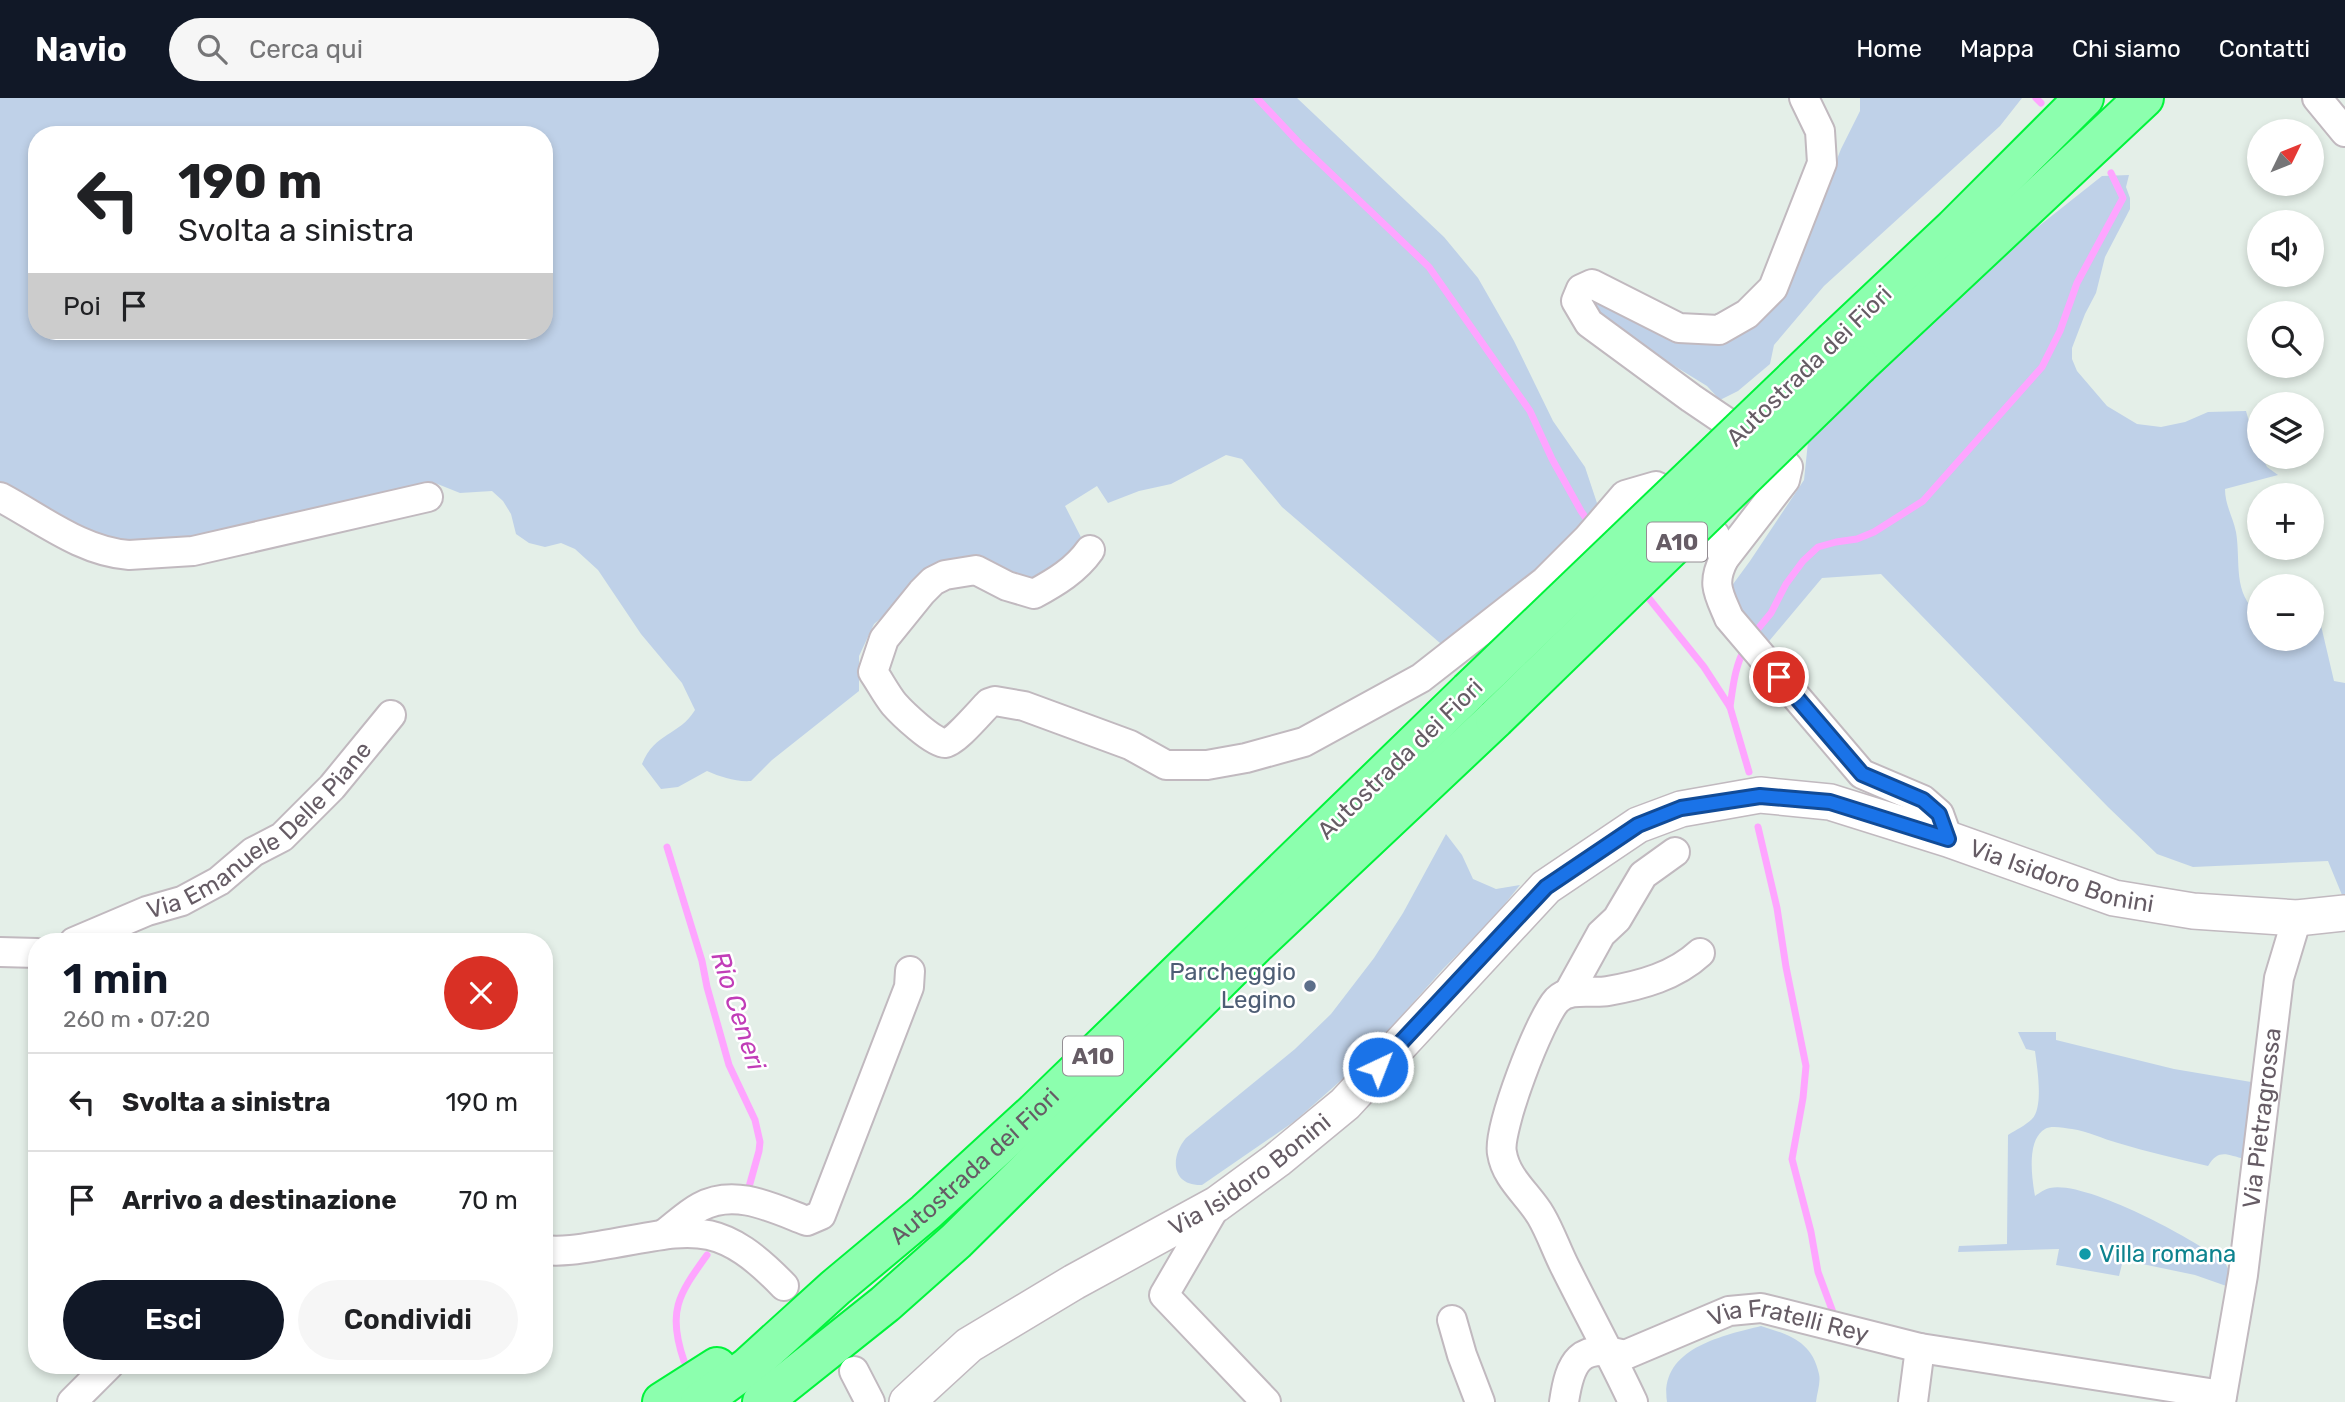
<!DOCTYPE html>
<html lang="it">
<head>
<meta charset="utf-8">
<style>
  body { margin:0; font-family:Rubik,sans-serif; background:#f6f6f6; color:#202124; height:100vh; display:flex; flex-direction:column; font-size:26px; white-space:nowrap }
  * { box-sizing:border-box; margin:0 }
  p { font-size:23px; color:#757577 }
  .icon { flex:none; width:38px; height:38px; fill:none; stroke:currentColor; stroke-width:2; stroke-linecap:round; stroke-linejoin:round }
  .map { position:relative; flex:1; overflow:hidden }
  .details { position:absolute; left:28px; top:835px; width:525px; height:441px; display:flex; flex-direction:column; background:#fff; border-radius:28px; box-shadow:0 4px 10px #0003 }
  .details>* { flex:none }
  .hud { position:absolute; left:28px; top:28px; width:525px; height:214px; border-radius:28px; box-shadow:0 4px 10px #0003; background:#fff; color:#202124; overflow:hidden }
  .needle { width:46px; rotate:47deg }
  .tools { position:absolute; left:2247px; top:21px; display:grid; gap:14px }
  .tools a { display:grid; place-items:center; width:77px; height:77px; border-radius:50%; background:#fff; box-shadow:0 4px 10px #0003; font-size:35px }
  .pin { position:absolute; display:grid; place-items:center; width:60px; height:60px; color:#fff; margin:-30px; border:4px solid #fff; border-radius:50%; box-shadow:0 2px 7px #0007 }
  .me { position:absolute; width:77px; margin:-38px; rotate:43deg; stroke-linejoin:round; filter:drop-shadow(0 0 5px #0008) }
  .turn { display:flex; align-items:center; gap:24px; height:147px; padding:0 35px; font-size:32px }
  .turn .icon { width:91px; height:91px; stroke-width:2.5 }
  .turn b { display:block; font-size:49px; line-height:60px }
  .then { display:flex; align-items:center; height:66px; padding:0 35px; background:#0003; gap:14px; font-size:26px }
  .round { display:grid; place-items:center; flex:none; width:74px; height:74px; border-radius:37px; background:#f6f6f6 }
  .summary { display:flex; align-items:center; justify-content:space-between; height:119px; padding:0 35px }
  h1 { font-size:42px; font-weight:600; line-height:52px; color:#111827 }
  .cta { display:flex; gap:14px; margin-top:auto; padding:14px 35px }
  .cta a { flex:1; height:80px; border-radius:42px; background:#111827; color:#fff; font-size:28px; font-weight:600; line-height:80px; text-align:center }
  .cta a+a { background:#f6f6f6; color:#202124 }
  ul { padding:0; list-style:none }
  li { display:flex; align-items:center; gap:21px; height:98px; padding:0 35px; border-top:2px solid #e0e0e0 }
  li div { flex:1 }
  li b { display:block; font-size:26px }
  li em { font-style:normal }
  header { display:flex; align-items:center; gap:42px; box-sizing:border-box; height:98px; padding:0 35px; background:#111827; color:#fff }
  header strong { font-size:33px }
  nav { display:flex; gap:38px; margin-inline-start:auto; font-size:24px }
  .search { width:490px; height:63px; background:#f6f6f6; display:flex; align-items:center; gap:18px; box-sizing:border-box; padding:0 24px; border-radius:38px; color:#757577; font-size:26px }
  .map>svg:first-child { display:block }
  .green { fill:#bfd1e8; fill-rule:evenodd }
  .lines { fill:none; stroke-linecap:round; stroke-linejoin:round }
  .stream { stroke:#fea5ff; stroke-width:7 }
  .minor-casing { stroke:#c1b9bf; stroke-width:32 }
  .tertiary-casing { stroke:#c1b9bf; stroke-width:38 }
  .motorway-casing { stroke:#00f43b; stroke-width:42 }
  .minor { stroke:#fff; stroke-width:28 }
  .tertiary { stroke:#fff; stroke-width:35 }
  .motorway { stroke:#8cffae; stroke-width:38 }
  .motorway-bridge-casing { stroke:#00f43b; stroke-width:42; stroke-linecap:butt }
  .motorway-bridge { stroke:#8cffae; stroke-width:38 }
  .route-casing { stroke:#114b97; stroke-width:18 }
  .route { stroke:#1a73e8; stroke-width:12 }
  .service-dot { fill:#5c6f8a; stroke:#fff; stroke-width:2.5 }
  .culture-dot { fill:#0f9aa8; stroke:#fff; stroke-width:2.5 }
  .labels { text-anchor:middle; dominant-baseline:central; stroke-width:5; stroke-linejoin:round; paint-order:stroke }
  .shield { fill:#fff; stroke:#948d93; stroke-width:2 }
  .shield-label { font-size:23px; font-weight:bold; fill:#665c65 }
  .street-label { font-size:24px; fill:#665c65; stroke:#fff }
  .service-label { font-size:24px; fill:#4e5e75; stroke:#fff; text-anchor:end }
  .culture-label { font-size:24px; fill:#0d838f; stroke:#fff; text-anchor:start }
  .water-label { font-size:26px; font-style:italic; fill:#c13db8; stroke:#fff }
</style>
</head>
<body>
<header>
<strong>Navio</strong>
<div class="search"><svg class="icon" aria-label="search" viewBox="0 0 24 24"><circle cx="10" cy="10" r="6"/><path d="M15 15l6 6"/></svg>Cerca qui</div>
<nav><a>Home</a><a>Mappa</a><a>Chi siamo</a><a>Contatti</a></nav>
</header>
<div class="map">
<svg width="2345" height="1304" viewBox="0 0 2345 1304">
  <rect width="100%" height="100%" fill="#e4efe8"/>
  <g class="green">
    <path d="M 0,0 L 1297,0 L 1444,139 L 1478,180 L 1514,243 L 1553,323 L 1585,369 L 1599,411 L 1580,438 L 1447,551 L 1282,409 L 1242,361 L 1226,357 L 1171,386 L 1139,393 L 1108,405 L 1097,388 L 1065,408 L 1084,445 L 1063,466 L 1035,481 L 1020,480 L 989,470 L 906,499 L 874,526 L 859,558 L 859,593 L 772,662 L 751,683 C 735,684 721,679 707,673 L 678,689 L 661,691 L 642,666 C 655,634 679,638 695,612 L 682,585 L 641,536 L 598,472 L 575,451 L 561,445 L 545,449 L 529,445 L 516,436 L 511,416 L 503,403 L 492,393 L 460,395 L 435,385 L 247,432 L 131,447 L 87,434 L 0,383 ZM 37,37 L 544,37 L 544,233 L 37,233 Z"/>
    <path d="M 1860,0 L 2022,0 L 2000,28 L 1824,188 L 1774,247 L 1770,266 L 1738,293 L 1720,302 L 1707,288 L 1603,224 L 1590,203 L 1601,199 L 1715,243 L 1818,109 L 1841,51 L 1860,13 Z"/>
    <path d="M 2129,77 L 2126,89 L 2130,100 L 2130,111 L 2105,159 L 2096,195 L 2085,216 L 2072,250 L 2072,261 L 2077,273 L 2107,308 L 2137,326 L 2161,329 L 2185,324 L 2208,314 L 2246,313 L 2259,359 L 2262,359 L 2267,369 L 2278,377 L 2225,391 C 2225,407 2233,419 2236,434 C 2241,463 2232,496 2259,516 L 2259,541 L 2312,541 L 2312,518 L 2319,519 L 2334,583 L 2345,585 L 2345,796 L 2342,797 L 2328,763 L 2193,769 L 2157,756 L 2108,709 L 1881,476 L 1822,480 L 1765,548 L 1732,512 L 1728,493 L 1750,463 L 1804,382 L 1808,344 L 1831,319 L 2029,136 L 2102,78 Z"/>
    <path d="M 1446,736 L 1462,757 L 1473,781 L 1496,791 L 1520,787 L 1492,822 L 1443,871 L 1355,970 L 1295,1023 L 1202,1087 C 1171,1088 1170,1059 1186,1040 L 1295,951 L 1331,916 L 1374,860 L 1403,815 Z"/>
    <path d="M 2018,934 L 2056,934 L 2056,942 L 2174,971 L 2257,985 L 2245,1061 C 2227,1057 2219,1050 2208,1068 C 2178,1061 2148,1054 2118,1045 C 2103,1041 2087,1033 2072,1031 C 2064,1030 2051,1027 2045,1031 C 2026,1042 2032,1081 2035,1098 C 2039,1095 2045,1091 2050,1090 C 2086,1082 2196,1142 2225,1165 L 2230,1174 L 2232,1190 L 2195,1177 L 2123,1162 L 2119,1178 L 2056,1167 L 2059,1151 L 1958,1154 L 1959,1148 L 2007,1146 L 2008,1037 C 2016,1032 2026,1027 2032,1021 C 2044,1009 2037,969 2035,953 L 2026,951 Z"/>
    <path d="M 1761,1228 C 1789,1237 1812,1243 1819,1276 C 1821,1284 1817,1295 1816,1304 L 1667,1304 C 1659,1251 1721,1238 1761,1228 Z"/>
  </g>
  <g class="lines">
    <g class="stream">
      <path d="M 1257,0 L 1300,46 L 1429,169 L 1530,313 L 1552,361 L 1581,413 L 1590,426"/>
      <path d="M 2036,0 L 2041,5"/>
      <path d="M 1643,493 L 1704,569 L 1730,609 L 1749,674"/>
      <path d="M 1752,538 L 1771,515 L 1786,486 L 1803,463 L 1818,449 L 1836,444 L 1857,441 L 1874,434 L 1923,403 L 2042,269 L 2060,233 L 2077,185 L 2123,100 L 2111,75"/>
      <path d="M 1730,609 C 1733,588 1735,567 1746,548"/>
      <path d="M 1758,729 L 1777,810 L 1786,869 L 1806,968 L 1803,1000 L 1792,1061 L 1811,1134 L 1818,1174 L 1834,1217"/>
      <path d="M 667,749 L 702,863 L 707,889 L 729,967 L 755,1022 L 760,1044 L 759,1053 L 749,1089"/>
      <path d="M 684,1263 C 667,1214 678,1197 707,1157"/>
    </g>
    <defs>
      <g id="minor">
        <path d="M 1804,0 L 1820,33 L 1822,65 L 1773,190 L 1747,216 L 1719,232 L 1679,230 L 1592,186 L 1581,191 L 1576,203 L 1589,225 L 1691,300 L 1781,361 L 1788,369 L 1785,382 L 1724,461 C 1711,486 1719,496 1729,520 L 1862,676 L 1923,702 L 1939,716 L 1948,741"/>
        <path d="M 2317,0 L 2345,34"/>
        <path d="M 0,399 C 40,420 82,454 129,457 L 193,453 L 428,399"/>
        <path d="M 1090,452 C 1076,472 1056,484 1034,496 L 1007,488 L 976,472 L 945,477 L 933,483 L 922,494 L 884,541 L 873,574 C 880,584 886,596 894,606 C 901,614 934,646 945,645 C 955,644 980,614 989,605 L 995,603 L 1024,608 L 1130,647 L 1166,667 L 1207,667 L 1246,660 L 1304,644 L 1421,580 L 1545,483 L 1588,440 L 1625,397 L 1656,388 L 1682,404 L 1715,437 L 1724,461"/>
        <path id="s1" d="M 74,844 L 147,813 L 182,803 L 219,783 L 253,754 L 282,739 L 332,689 L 391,617"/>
        <path d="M 0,854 L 37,855"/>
        <path d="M 1569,894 L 1601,836 L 1617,821 L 1643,777 L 1675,754"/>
        <path d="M 1217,1106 L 1164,1197 L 1266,1304"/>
        <path d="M 664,1136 C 676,1127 687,1116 700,1109 C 735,1090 773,1110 807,1123 L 821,1117 L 909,889 L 910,873"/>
        <path d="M 544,1152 C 562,1154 580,1151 598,1148 C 687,1134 714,1115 784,1188"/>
        <path d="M 1452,1222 L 1462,1257 L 1480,1304"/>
        <path d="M 1920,1250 L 2222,1297"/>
        <path d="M 854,1273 L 870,1304"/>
        <path d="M 72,1304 L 109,1267"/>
        <path id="s2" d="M 1564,1304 C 1570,1264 1579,1244 1625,1257 L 1729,1213 L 1761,1210 L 1920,1250 L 1913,1304"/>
        <path d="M 1633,1304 C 1612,1259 1588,1215 1566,1171 C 1557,1154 1551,1135 1541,1118 C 1529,1097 1506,1081 1502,1055 C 1497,1032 1540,920 1557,902 C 1570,889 1592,896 1608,893 C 1642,887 1675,878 1700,855"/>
        <path id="s3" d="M 2221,1304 L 2243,1177 L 2279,880 L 2297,820"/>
      </g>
      <g id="tertiary">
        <path id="s4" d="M 907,1304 L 969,1247 L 1074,1184 L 1217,1106 L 1277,1062 L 1345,1006 L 1546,789 L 1638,727 L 1681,711 L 1760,697 L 1830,704 L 1948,741 L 2114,800 L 2193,813 L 2297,820 L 2345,815"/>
      </g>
      <g id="motorway">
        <path d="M 1835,242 L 1954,130 L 2084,0"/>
        <path d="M 1859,267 L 2144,0"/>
        <path d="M 662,1304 L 717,1269"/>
        <path id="s5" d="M 700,1304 L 748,1269 L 835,1190 L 926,1114 L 1035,1014 L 1469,593"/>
        <path d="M 762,1304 L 885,1206 L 956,1143 L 1255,847 L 1495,621"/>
      </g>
    </defs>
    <use href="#minor" class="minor-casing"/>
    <use href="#tertiary" class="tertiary-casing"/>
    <use href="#motorway" class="motorway-casing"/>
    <use href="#minor" class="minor"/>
    <use href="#tertiary" class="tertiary"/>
    <use href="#motorway" class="motorway"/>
    <defs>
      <g id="motorway-bridge">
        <path d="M 1469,593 L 1835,242"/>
        <path d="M 1495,621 L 1859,267"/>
      </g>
    </defs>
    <use href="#motorway-bridge" class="motorway-bridge-casing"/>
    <use href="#motorway-bridge" class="motorway-bridge"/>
  </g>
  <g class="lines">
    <defs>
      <path id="route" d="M 1378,969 L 1546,789 L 1638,727 L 1681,710 L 1760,698 L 1830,704 L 1948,741 L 1939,716 L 1923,702 L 1862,676 L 1779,579"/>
    </defs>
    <use href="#route" class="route-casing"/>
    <use href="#route" class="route"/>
  </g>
  <circle class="service-dot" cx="1310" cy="888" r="7"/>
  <circle class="culture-dot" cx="2085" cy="1156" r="7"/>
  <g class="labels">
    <g class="shield">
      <rect x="1647" y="424.5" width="60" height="39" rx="5"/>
      <rect x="1063" y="938.5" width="60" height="39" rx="5"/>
    </g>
    <g class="shield-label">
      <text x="1677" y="444">A10</text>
      <text x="1093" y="958">A10</text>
    </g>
    <g class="street-label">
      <text transform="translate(1809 268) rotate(-44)">Autostrada dei Fiori</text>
      <text transform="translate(1400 661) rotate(-44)">Autostrada dei Fiori</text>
      <text stroke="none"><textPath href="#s1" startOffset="220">Via Emanuele Delle Piane</textPath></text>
      <text stroke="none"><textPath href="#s4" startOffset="1379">Via Isidoro Bonini</textPath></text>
      <text stroke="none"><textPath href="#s3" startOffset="287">Via Pietragrossa</textPath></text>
      <text stroke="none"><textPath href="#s5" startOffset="362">Autostrada dei Fiori</textPath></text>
      <text stroke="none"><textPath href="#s4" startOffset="413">Via Isidoro Bonini</textPath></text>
      <text stroke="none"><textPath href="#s2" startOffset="268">Via Fratelli Rey</textPath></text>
    </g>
    <g class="service-label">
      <text x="1296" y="874">Parcheggio<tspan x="1296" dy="28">Legino</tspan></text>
    </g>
    <g class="culture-label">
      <text x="2099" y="1156">Villa romana</text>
    </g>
    <g class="water-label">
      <text transform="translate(738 913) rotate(72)">Rio Ceneri</text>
    </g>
  </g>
</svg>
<div class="tools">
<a><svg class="needle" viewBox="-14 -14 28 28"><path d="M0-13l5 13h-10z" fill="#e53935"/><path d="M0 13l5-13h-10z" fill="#757577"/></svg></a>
<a><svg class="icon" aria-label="sound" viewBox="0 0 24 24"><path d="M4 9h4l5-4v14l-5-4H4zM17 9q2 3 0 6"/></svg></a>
<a><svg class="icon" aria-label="search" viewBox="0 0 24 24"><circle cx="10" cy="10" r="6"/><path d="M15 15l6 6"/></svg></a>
<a><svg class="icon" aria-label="layers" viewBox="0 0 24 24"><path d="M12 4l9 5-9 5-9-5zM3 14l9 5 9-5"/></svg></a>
<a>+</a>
<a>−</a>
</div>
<div class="pin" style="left:1779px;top:579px;background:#d93025"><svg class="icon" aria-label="arrive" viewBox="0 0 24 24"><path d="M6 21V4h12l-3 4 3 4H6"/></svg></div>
<svg class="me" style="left:1378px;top:969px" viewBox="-20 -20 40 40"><circle r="17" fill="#1a73e8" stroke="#fff" stroke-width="3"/><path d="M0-11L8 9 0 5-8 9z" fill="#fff"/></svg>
<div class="hud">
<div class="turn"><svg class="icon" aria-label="left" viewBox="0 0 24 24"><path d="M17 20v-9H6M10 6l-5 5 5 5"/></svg><div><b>190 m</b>Svolta a sinistra</div></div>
<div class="then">Poi<svg class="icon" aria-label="arrive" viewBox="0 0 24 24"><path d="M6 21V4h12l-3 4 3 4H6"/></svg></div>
</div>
<section class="details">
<div class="summary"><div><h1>1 min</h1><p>260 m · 07:20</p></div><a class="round" style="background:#d93025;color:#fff"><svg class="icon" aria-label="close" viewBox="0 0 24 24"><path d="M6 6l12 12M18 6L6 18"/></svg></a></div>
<ul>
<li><svg class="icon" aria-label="left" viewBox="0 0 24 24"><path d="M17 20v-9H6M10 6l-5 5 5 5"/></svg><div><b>Svolta a sinistra</b></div><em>190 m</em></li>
<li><svg class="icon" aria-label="arrive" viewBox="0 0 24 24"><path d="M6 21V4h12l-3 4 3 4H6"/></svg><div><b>Arrivo a destinazione</b></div><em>70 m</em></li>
</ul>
<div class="cta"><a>Esci</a><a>Condividi</a></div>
</section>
</div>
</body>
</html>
